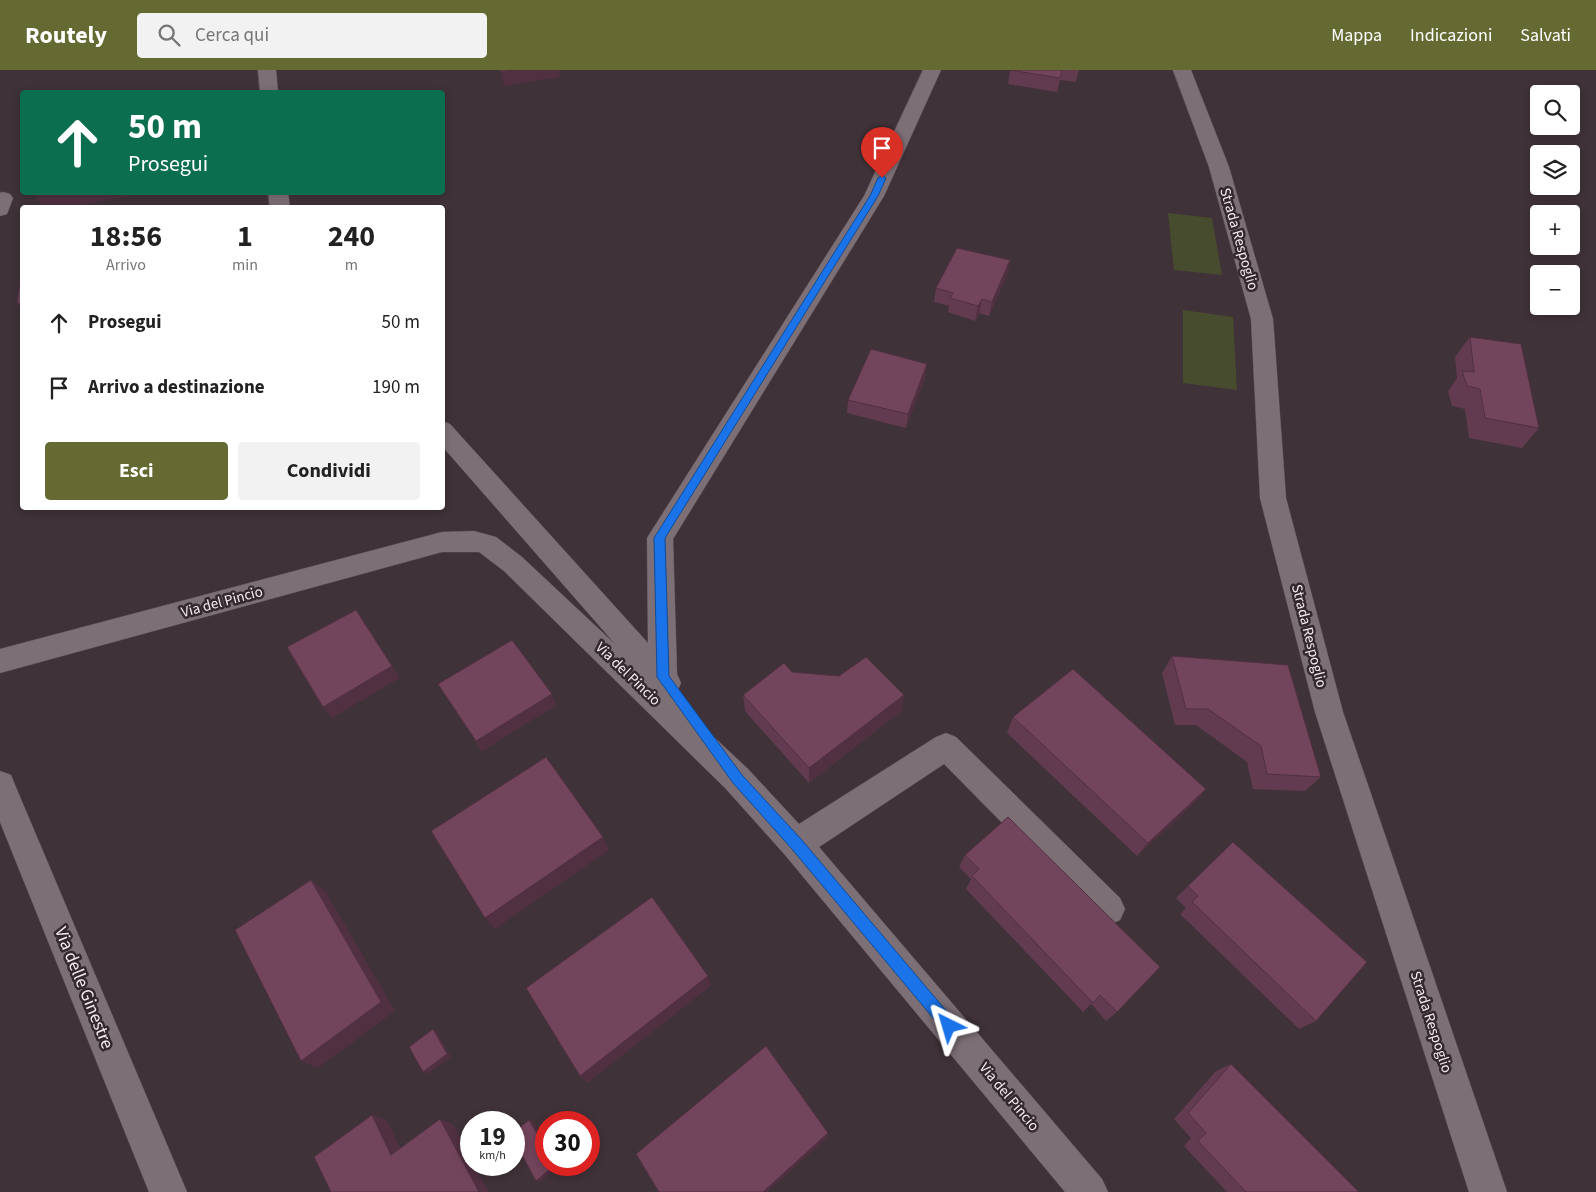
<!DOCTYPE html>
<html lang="it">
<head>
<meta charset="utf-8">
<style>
  body { margin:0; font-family:"Source Sans 3",sans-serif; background:#f2f2f2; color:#222; height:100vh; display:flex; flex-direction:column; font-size:19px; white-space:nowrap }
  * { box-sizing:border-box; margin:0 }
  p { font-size:16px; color:#767676 }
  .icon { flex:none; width:28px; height:28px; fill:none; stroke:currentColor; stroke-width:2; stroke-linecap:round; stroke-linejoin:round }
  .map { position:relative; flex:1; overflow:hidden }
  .drawer { position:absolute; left:20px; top:135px; width:425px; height:305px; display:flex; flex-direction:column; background:#fff; border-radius:5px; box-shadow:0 2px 8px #0003 }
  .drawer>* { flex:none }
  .guide { position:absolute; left:20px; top:20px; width:425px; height:105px; border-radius:5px; box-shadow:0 2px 8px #0003; background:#0b6e4f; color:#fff; overflow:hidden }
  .tools { position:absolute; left:1530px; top:15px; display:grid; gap:10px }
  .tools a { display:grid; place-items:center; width:50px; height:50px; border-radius:5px; background:#fff; box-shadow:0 2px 8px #0003; font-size:25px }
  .speed { position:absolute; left:460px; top:1041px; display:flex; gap:10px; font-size:25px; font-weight:700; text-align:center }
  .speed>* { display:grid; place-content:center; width:65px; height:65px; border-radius:50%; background:#fff; box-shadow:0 2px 8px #0003; line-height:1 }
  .speed small { font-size:12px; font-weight:400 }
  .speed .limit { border:8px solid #d22; background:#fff; color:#111 }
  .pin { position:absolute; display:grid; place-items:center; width:42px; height:42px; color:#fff; margin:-51px -21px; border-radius:50% 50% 50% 0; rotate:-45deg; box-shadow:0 0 5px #0007 }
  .pin .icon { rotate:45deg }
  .me { position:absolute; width:55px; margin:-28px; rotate:320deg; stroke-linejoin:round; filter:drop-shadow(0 0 4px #0008) }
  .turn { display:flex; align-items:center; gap:18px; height:105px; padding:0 25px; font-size:22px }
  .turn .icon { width:65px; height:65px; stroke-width:2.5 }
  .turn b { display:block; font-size:35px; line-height:42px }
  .eta { display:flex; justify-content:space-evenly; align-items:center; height:85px; text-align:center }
  .eta b { font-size:30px; font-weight:700; line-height:35px }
  .primary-button { display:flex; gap:10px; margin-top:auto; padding:10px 25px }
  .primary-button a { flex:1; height:58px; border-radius:5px; background:#656a33; color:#fff; font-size:20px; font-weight:700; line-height:58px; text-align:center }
  .primary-button a+a { background:#f2f2f2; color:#222 }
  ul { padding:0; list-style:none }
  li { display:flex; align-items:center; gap:15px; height:65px; padding:0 25px }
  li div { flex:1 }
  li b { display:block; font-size:19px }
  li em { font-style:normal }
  header { display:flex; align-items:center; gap:30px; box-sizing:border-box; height:70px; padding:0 25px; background:#656a33; color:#fff }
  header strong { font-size:24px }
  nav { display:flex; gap:28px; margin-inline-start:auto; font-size:18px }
  .search { width:350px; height:45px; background:#f2f2f2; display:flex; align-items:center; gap:12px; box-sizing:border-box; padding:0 18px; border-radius:5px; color:#767676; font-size:19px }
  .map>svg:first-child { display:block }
  .green { fill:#484c2f }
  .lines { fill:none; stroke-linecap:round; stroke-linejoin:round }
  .minor-casing { stroke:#5b5056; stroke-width:1 }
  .minor { fill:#7d6f76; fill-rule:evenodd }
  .wall { fill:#623b50 }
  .shaded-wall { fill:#503041 }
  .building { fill:#72455d; stroke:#503041 }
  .route { fill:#1a73e8; stroke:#114b97 }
  .labels { text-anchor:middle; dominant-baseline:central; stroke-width:5; stroke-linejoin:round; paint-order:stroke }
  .street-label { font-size:15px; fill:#f4ebef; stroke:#34282f }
  .near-street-label { font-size:18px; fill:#f4ebef; stroke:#34282f }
</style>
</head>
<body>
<header>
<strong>Routely</strong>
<div class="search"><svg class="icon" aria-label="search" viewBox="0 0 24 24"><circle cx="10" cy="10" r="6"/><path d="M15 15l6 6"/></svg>Cerca qui</div>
<nav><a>Mappa</a><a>Indicazioni</a><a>Salvati</a></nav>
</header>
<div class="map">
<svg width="1596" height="1122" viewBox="0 0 1596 1122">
  <rect width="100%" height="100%" fill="#3f3239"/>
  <g class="green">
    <path d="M 1168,143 L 1212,148 L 1222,205 L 1174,200 Z"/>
    <path d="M 1183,240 L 1233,247 L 1237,320 L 1183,313 Z"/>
  </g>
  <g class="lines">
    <defs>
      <g id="minor">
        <path d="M 258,0 L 276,0 L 278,22 L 260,22 Z"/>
        <path d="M 923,0 L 941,0 L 884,126 L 673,469 L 677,604 L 681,613 L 677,622 L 669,625 L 748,699 L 799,754 L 936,667 L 946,663 L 956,667 L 1120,828 L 1125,839 L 1120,850 L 1109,855 L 1098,850 L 944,694 L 819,777 L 1102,1109 L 1108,1122 L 1065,1122 L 785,785 L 726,719 L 504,501 L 479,482 L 442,482 L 0,603 L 0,579 L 442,462 L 474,461 L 496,467 L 522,487 L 616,575 L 442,376 L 442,351 L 450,354 L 648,573 L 647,468 L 864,126 Z"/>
        <path d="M 1173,0 L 1191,0 L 1229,97 L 1273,249 L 1286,428 L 1343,642 L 1507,1122 L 1469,1122 L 1315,642 L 1260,428 L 1251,249 L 1209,97 Z"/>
        <path d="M 3,122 L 10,124 L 13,128 L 7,144 L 0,146 L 0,123 Z"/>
        <path d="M 268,122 L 288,122 L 290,138 L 270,138 Z"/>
        <path d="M 0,701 L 11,705 L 15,715 L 187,1122 L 149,1122 L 0,752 Z"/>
      </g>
    </defs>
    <use href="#minor" class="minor-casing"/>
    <use href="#minor" class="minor"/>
  </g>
  <g class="wall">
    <path d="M 1010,0 L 1079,0 L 1076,12 L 1060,10 L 1057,22 L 1008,14 Z"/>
    <path d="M 1010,190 L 1007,205 L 989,246 L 979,243 L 975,251 L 948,242 L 949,236 L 934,232 L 936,218 Z"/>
    <path d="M 1470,267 L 1539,358 L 1522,378 L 1469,368 L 1465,339 L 1452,336 L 1448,321 L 1457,308 L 1455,287 Z"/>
    <path d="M 925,308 L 906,358 L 847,343 L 848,330 Z"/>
    <path d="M 1172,586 L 1321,707 L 1305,721 L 1253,719 L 1247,692 L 1196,655 L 1175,655 L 1162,603 Z"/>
    <path d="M 792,602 L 904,625 L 901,641 L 809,713 L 745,641 L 743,625 Z"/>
    <path d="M 438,614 L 552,624 L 556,635 L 482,681 Z"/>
    <path d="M 1013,647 L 1206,719 L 1194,733 L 1137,786 L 1007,663 Z"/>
    <path d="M 1233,772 L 1316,951 L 1299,959 L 1180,844 L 1186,838 L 1176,828 Z"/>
    <path d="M 965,785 L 1117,942 L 1106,951 L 1091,934 L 1083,942 L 966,819 L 971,809 L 959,797 Z"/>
    <path d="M 1231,994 L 1359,1122 L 1227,1122 L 1184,1076 L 1191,1068 L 1174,1049 L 1216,1001 Z"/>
  </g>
  <g class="shaded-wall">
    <path d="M 512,0 L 559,0 L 560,7 L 504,16 L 501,2 Z"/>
    <path d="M 58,122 L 150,122 L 64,138 L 44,138 L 36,126 Z"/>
    <path d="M 1010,190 L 1007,205 L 989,246 L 992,232 Z"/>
    <path d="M 982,229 L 979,243 L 975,251 L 978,236 Z"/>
    <path d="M 22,232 L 22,241 L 17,234 Z"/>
    <path d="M 927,294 L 925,308 L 906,358 L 908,344 Z"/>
    <path d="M 356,540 L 400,608 L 332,648 L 323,637 Z"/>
    <path d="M 552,624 L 556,635 L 482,681 L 476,671 Z"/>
    <path d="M 904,625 L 901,641 L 809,713 L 809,698 Z"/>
    <path d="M 1206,719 L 1194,733 L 1137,786 L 1148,773 Z"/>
    <path d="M 603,767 L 609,780 L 495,859 L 485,848 Z"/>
    <path d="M 311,810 L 326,822 L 395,941 L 318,998 L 301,991 Z"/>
    <path d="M 708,906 L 711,916 L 587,1013 L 580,1006 Z"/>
    <path d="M 433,959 L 437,962 L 451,987 L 427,1004 L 423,1002 Z"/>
    <path d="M 372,1045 L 387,1050 L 406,1090 L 391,1085 Z"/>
    <path d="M 440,1049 L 453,1054 L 471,1089 L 471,1095 L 474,1095 L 489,1122 L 479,1122 Z"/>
    <path d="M 529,1050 L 533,1052 L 546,1075 L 546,1079 Z"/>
    <path d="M 828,1063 L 827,1068 L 767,1122 L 763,1122 Z"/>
    <path d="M 555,1095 L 558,1095 L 559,1097 L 539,1112 L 536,1111 Z"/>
  </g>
  <g class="building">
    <path d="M 500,0 L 512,0 L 501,2 Z"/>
    <path d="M 1010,0 L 1062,0 L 1060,8 Z"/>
    <path d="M 36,122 L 58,122 L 36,126 Z"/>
    <path d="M 957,178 L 1010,190 L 992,232 L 982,229 L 978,236 L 950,228 L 953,223 L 936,218 Z"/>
    <path d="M 22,189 L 22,199 L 21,199 Z"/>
    <path d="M 20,211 L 22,211 L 22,232 L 17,234 Z"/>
    <path d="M 1470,267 L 1521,274 L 1539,358 L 1485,348 L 1480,319 L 1467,316 L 1462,301 L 1474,302 Z"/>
    <path d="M 871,279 L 927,294 L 908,344 L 848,330 Z"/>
    <path d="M 356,540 L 392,596 L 323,637 L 287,577 Z"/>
    <path d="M 512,570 L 552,624 L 476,671 L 438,614 Z"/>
    <path d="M 1172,586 L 1288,595 L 1321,707 L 1267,704 L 1261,676 L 1208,639 L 1186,639 Z"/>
    <path d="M 866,587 L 904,625 L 809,698 L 743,625 L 784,593 L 792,602 L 839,606 Z"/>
    <path d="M 1073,599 L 1206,719 L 1148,773 L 1013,647 Z"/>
    <path d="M 546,687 L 603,767 L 485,848 L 431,761 Z"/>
    <path d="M 1008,747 L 1160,897 L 1117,942 L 1100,925 L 1093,933 L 972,806 L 979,799 L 965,785 Z"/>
    <path d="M 1233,772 L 1367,892 L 1316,951 L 1192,832 L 1198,826 L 1188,816 Z"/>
    <path d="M 311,810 L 381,932 L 301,991 L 235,860 Z"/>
    <path d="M 652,827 L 708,906 L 580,1006 L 526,918 Z"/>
    <path d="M 433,959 L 447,984 L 423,1002 L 409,977 Z"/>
    <path d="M 766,976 L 828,1063 L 763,1122 L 659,1122 L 636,1084 Z"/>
    <path d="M 1231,994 L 1359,1122 L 1246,1122 L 1198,1071 L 1206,1063 L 1188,1043 Z"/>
    <path d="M 372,1045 L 391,1085 L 440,1049 L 479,1122 L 331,1122 L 314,1087 Z"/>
    <path d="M 529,1050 L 546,1079 L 546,1095 L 555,1095 L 536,1111 L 514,1070 L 514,1062 Z"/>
  </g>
  <path class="route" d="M 882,105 L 886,108 L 878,126 L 665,468 L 669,606 L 742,705 L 801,769 L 954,950 L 956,956 L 954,961 L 949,963 L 944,961 L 791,778 L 733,713 L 657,607 L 654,468 L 870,126 L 878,108 Z"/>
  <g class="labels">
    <g class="street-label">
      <text transform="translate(1239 169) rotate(74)">Strada Respoglio</text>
      <text transform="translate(222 532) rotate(-15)">Via del Pincio</text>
      <text transform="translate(1309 566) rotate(76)">Strada Respoglio</text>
      <text transform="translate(628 604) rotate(44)">Via del Pincio</text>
      <text transform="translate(1431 952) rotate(72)">Strada Respoglio</text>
      <text transform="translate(1009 1027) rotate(50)">Via del Pincio</text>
    </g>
    <g class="near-street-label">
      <text transform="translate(84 918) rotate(68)">Via delle Ginestre</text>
    </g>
  </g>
</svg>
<div class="tools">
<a><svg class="icon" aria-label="search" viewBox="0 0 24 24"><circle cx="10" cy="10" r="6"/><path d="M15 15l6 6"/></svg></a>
<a><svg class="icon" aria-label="layers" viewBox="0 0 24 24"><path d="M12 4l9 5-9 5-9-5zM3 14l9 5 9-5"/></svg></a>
<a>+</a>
<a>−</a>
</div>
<div class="speed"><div>19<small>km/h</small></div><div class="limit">30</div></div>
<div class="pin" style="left:882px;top:108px;background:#d93025"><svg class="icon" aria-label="arrive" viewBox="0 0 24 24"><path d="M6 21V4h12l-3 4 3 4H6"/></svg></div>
<svg class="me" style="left:949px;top:956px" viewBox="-20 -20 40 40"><path d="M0-17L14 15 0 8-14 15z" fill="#1a73e8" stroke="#fff" stroke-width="4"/></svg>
<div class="guide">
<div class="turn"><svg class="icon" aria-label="ahead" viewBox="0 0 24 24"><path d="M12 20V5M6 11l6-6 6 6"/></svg><div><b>50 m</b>Prosegui</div></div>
</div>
<section class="drawer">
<div class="eta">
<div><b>18:56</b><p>Arrivo</p></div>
<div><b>1</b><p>min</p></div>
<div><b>240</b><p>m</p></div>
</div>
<ul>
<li><svg class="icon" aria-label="ahead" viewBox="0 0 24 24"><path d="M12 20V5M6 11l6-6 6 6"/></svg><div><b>Prosegui</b></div><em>50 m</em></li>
<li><svg class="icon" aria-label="arrive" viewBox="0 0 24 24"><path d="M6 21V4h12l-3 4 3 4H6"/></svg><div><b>Arrivo a destinazione</b></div><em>190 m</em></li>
</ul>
<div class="primary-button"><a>Esci</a><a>Condividi</a></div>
</section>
</div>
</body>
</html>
